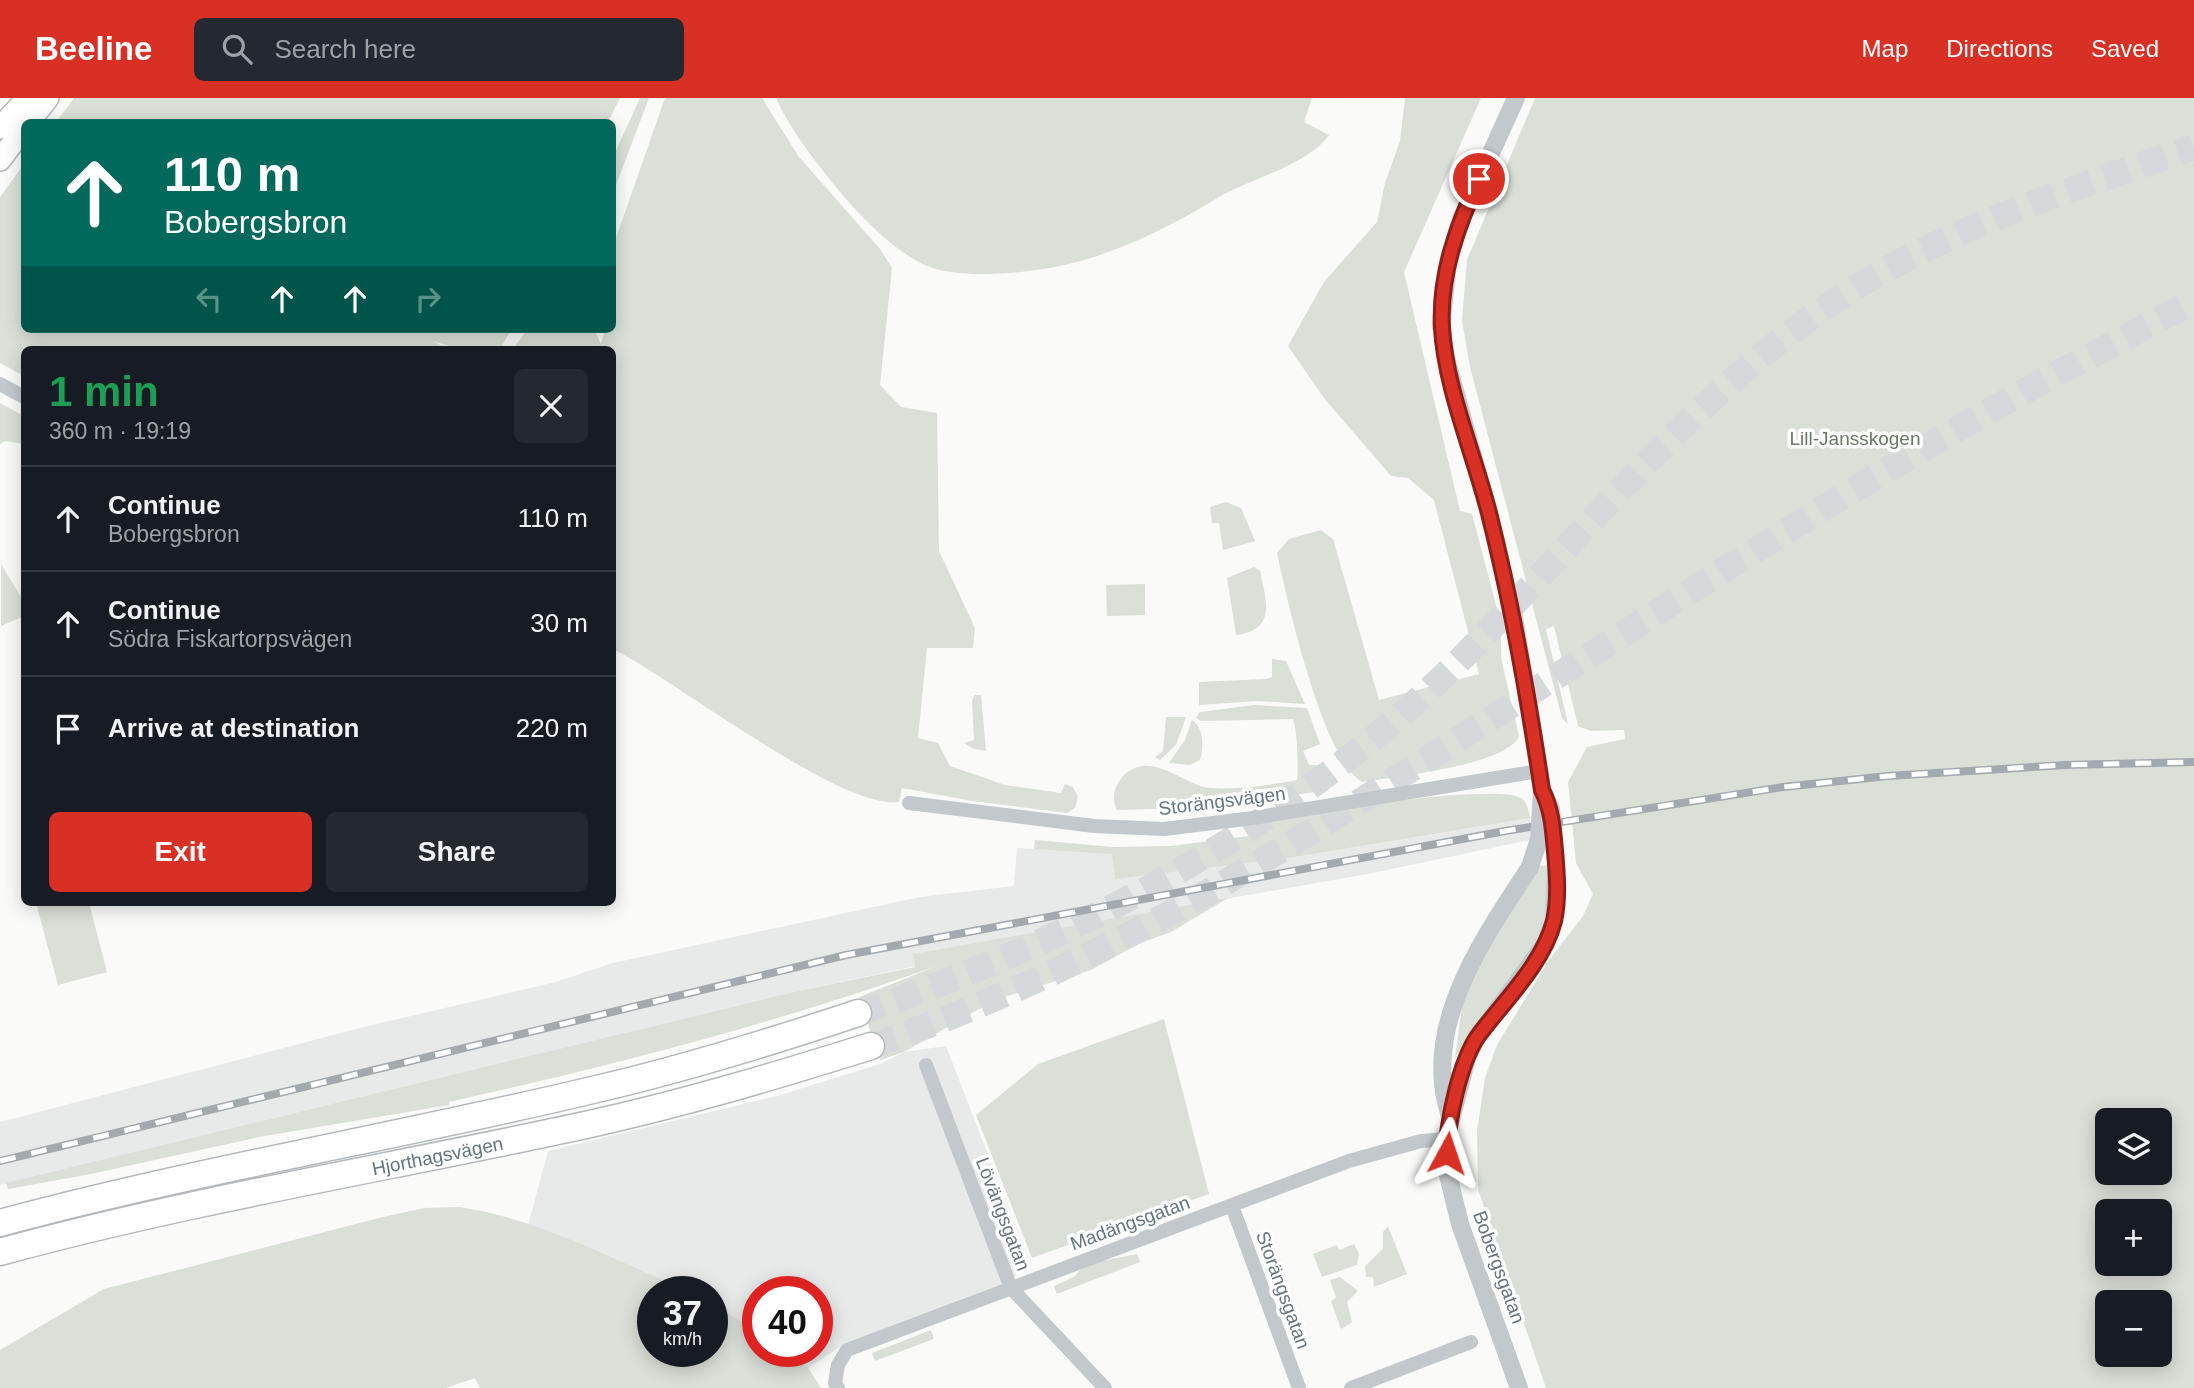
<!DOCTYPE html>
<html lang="en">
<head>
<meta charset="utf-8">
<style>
  body { margin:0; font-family:Helvetica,sans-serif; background:#242831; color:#f1f3f6; height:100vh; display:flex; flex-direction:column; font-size:26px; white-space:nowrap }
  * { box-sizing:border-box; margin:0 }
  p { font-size:23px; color:#9ea1a6 }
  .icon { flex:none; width:38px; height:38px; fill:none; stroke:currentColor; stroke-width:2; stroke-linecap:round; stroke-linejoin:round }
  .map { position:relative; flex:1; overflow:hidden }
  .side { position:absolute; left:21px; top:248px; width:595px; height:560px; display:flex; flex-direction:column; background:#171b24; border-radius:10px; box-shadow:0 4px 18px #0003 }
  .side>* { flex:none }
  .top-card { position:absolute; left:21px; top:21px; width:595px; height:214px; border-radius:10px; box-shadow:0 4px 18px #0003; background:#00695c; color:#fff; overflow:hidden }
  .tools { position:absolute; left:2095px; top:1010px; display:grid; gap:14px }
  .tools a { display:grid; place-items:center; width:77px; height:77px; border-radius:10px; background:#171b24; box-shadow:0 4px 18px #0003; font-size:35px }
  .speed { position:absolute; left:637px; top:1178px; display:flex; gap:14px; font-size:35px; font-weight:700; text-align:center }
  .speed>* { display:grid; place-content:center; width:91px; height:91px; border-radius:50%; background:#171b24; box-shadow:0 4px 18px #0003; line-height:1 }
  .speed small { font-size:18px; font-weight:400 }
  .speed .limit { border:10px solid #d22; background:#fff; color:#111 }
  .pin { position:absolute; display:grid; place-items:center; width:60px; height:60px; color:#fff; margin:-30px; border:4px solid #fff; border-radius:50%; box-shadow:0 2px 7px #0007 }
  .me { position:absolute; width:77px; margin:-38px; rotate:5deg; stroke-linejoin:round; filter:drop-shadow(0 0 5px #0008) }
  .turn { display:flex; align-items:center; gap:24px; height:147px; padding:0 28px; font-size:32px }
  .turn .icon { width:91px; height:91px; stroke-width:2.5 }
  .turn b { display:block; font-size:49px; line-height:60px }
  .lanes { display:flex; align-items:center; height:66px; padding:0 28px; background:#0003; justify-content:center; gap:35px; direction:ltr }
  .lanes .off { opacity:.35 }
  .round { display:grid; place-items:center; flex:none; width:74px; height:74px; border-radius:10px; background:#242831 }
  .overview { display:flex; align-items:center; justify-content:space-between; height:119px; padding:0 28px }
  h1 { font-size:42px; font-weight:800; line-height:52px; color:#1e9e55 }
  .cta { display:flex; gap:14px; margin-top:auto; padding:14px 28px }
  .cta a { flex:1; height:80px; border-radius:10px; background:#d93025; color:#fff; font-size:28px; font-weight:800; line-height:80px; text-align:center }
  .cta a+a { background:#242831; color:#f1f3f6 }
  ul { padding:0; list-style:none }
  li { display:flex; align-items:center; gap:21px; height:105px; padding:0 28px; border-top:2px solid #363941 }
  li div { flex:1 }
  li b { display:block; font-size:26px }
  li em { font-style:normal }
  header { display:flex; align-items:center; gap:42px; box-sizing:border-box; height:98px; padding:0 35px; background:#d93025; color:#fff }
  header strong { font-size:33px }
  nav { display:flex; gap:38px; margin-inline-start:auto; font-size:24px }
  .search { width:490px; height:63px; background:#242831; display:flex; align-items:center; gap:18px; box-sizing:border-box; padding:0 24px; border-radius:10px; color:#9ea1a6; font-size:26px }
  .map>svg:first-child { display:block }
  .built { fill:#e8e9e9 }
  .green { fill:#dadfd7; fill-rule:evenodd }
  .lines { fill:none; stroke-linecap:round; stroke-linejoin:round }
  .motorway-tunnel { stroke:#d5d9db; stroke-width:26; stroke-dasharray:26 13; stroke-linecap:butt }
  .secondary-casing { stroke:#b3babf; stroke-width:24 }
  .motorway-casing { stroke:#b4b9bd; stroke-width:29 }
  .minor { stroke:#c3c8cc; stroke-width:14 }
  .tertiary { stroke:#c3c8cc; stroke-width:18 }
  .secondary { stroke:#fff; stroke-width:21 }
  .motorway { stroke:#fff; stroke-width:26 }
  .rail-casing { stroke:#a2aab0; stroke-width:8 }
  .rail { stroke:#fff; stroke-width:5; stroke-dasharray:16; stroke-linecap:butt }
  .tertiary-bridge { stroke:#c3c8cc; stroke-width:18 }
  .route-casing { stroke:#8d1f18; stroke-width:18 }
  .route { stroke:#d93025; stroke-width:12 }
  .labels { text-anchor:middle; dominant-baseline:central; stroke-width:7; stroke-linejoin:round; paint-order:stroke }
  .park-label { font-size:19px; fill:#687a64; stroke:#fff }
  .street-label { font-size:19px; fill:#657683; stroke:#fff }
</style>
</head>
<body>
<header>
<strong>Beeline</strong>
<div class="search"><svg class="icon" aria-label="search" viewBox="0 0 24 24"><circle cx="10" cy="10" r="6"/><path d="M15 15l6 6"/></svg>Search here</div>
<nav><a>Map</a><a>Directions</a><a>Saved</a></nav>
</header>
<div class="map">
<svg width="2194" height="1290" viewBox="0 0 2194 1290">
  <rect width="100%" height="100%" fill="#fafaf8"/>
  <g class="built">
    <path d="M 1530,720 L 1530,742 L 1373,775 L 914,856 L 916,868 L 794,894 L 0,1087 L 0,1024 L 364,929 L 556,884 L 613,865 L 920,799 L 1014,788 L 1017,750 L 1113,755 L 1115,780 L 1289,760 Z"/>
    <path d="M 946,948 L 1031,1168 L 999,1189 L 838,1250 L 808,1270 L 789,1253 L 817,1253 L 817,1194 L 758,1194 L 758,1233 L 712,1206 L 712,1194 L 687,1193 L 528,1127 L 548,1053 L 777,998 L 880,966 L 904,954 Z"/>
  </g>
  <g class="green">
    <path d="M 74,0 L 620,0 L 608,24 L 56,24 Z"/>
    <path d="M 640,0 L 649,0 L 613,95 L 613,59 Z"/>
    <path d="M 665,0 L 762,0 L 799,59 L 880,151 L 892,170 L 880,287 L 901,309 L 937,315 L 939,453 L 975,530 L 973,550 L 927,550 L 918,640 L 938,645 L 950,668 L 1005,687 L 1061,695 L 1065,686 L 1073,689 L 1078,699 L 1075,710 L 1067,715 L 972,703 L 902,690 L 899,704 C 840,712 674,581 613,551 L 612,252 L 512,252 L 528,231 L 594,231 L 601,246 L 605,231 L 612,231 L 612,156 L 616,140 Z"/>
    <path d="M 776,0 L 1312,0 L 1304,24 L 1329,37 C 1308,67 1252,80 1219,99 C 1145,144 1078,174 990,176 C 969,176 948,176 927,168 C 893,153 859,117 835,88 C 813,60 790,32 776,0 Z"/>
    <path d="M 1405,0 L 1481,0 L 1404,174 L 1460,413 L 1472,416 L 1501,526 L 1501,560 L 1519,638 C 1508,667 1393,679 1362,684 C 1323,661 1287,502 1277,455 L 1289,441 L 1321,432 L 1333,441 L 1379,602 L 1479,576 L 1434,402 L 1408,380 L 1391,378 L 1324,300 L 1288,248 L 1324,184 L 1377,124 L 1385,85 L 1400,43 Z"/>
    <path d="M 1535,0 L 2194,0 L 2194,1290 L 1546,1290 L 1478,1091 L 1477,1033 L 1485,980 L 1497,947 L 1549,862 L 1583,818 L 1593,796 L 1576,765 L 1568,684 L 1587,649 L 1625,641 L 1624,632 L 1591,633 L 1578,628 L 1554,528 L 1546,531 L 1568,626 L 1562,620 L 1470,269 L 1462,222 L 1467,162 ZM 2107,1022 L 2160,1022 L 2160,1074 L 2107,1074 ZM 2107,1113 L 2160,1113 L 2160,1166 L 2107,1166 ZM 2107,1204 L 2160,1204 L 2160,1256 L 2107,1256 Z"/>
    <path d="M 24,66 L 24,231 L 512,231 L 499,252 L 461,252 L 433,243 L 449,252 L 24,252 L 24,278 L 0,265 L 0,99 Z"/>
    <path d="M 0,305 L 24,318 L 24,346 L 5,343 L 0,346 Z"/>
    <path d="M 1226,404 L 1241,410 L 1255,443 L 1223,452 L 1219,425 L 1212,425 L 1210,409 Z"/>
    <path d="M 1,466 L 24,504 L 24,518 L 1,528 Z"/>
    <path d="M 1254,469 L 1260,473 C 1266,502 1277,532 1236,537 L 1227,480 Z"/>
    <path d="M 1145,486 L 1145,517 L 1107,518 L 1106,487 Z"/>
    <path d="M 1272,561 L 1286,563 L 1305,606 L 1258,603 L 1199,607 L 1199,584 L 1266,581 L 1272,579 Z"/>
    <path d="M 975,597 L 981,597 L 986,653 L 974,651 L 964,645 L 974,642 L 972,603 Z"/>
    <path d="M 1254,607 L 1307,610 L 1320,646 L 1303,653 L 1309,667 L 1323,667 L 1319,672 L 1322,682 L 1328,682 L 1325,689 L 1314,694 L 1222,709 L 1117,712 C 1107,694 1123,670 1143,668 C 1165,666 1190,688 1209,690 C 1237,692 1270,687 1297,682 C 1299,673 1297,628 1293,621 L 1201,623 L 1196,620 L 1200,614 Z"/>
    <path d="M 1166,619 L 1186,619 L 1176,647 L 1160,662 L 1155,659 L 1163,653 Z"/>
    <path d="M 1192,622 C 1204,630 1204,649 1200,662 L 1190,667 L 1169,665 L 1185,642 Z"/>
    <path d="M 1503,696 C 1522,698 1527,700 1530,720 L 1289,760 L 1115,781 L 1112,756 L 1034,751 L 1035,742 L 1113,749 L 1171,748 L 1257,737 L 1260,726 C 1334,713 1428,694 1503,696 Z"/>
    <path d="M 1563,766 C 1567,843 1492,898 1455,960 L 1463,901 L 1479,862 L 1538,768 Z"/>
    <path d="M 1228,800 L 1171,834 L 1140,845 L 1091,872 L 995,902 L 904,954 L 880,962 L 859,899 L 937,868 C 777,925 615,967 449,1004 L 449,1007 L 259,1039 L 91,1076 L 8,1091 L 6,1085 L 794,894 L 915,869 L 913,856 Z"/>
    <path d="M 36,805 L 89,805 L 107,874 L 58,887 Z"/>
    <path d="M 1164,921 L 1209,1096 L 1032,1160 L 976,1017 L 1038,966 Z"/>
    <path d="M 460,1109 C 539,1121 615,1162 687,1193 L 653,1194 L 653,1253 L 712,1253 L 712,1206 L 758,1233 L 758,1253 L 789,1253 L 808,1270 L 821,1290 L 480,1290 L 475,1280 L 446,1290 L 0,1290 L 0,1252 L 104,1191 L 383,1119 L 424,1110 Z"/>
    <path d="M 1388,1128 L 1407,1176 L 1374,1189 L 1373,1179 L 1366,1179 L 1365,1168 L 1383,1151 L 1383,1134 Z"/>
    <path d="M 1354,1146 L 1359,1156 L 1357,1167 L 1322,1179 L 1313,1156 L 1337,1147 L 1339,1152 Z"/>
    <path d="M 1137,1156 L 1140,1164 L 1057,1196 L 1054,1188 L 1074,1179 L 1086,1166 Z"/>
    <path d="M 1340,1179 L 1358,1193 L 1347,1204 L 1352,1224 L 1341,1231 L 1331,1203 L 1336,1200 L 1330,1182 Z"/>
    <path d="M 931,1232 L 934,1241 L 875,1263 L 872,1255 Z"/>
  </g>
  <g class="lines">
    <g class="motorway-tunnel">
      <path d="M 858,915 C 1076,843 1299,724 1462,560 C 1587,434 1699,289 1850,193 C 1957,126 2076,90 2194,49"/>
      <path d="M 871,948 C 1130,860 1340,716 1568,571 C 1680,500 1791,428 1906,361 C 2000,305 2097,254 2194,203"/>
    </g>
    <defs>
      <g id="secondary">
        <path d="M 29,24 L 48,0"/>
        <path d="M 0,30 L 27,0"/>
        <path d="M 0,62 L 24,30"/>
      </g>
      <g id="motorway">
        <path d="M 0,1125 C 193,1073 390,1040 584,994 C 677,973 768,945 858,915"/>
        <path id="s1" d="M 0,1154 C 194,1101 394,1069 590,1026 C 685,1005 778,977 871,948"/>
      </g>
    </defs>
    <use href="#secondary" class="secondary-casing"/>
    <use href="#motorway" class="motorway-casing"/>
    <g class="minor">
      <path d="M 0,286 L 24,299"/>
      <path d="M 909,705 L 1094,728 L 1164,731 L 1253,720 L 1539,673"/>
      <path d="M 926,967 L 1011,1190 L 1105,1290"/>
      <path d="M 1232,1108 L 1299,1290"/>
      <path d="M 838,1290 L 835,1285 L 838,1267 L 847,1252 L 1349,1063 L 1421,1043 L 1446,1041"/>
      <path d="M 1351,1290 L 1471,1244"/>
    </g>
    <g class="tertiary">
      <path d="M 1516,0 L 1461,121 L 1448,164 L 1441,228 L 1447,264 L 1489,416 L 1515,525 L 1542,692"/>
      <path d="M 1449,1015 C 1421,927 1485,838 1530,769"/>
      <path d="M 1519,1290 L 1460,1126 L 1447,1073 L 1446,1041 L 1467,960 L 1476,941 L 1545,846 L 1554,823 L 1556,766"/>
    </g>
    <use href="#secondary" class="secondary"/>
    <use href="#motorway" class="motorway"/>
    <defs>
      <path id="rail" d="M 0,1063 L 846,857 L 1505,733 L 1783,689 L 1888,678 L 2065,667 L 2194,664"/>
    </defs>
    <use href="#rail" class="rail-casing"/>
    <use href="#rail" class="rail"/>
    <g class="tertiary-bridge">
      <path d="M 1542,692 L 1551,711 L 1556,766"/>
      <path d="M 1530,769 L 1539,741 L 1542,692"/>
    </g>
  </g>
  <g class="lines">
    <defs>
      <path id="route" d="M 1447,1055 C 1447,1024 1460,964 1478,938 C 1504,903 1543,866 1554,823 C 1559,801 1557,776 1555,753 C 1553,731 1552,712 1542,692 C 1528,598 1512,506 1489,415 C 1474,356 1445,289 1442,229 C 1439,177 1458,126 1479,81"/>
    </defs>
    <use href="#route" class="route-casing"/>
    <use href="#route" class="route"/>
  </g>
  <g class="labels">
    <g class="park-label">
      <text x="1855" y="340">Lill-Jansskogen</text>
    </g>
    <g class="street-label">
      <text transform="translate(1222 703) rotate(-7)">Storängsvägen</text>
      <text stroke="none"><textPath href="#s1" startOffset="448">Hjorthagsvägen</textPath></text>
      <text transform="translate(1003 1116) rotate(69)">Lövängsgatan</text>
      <text transform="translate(1130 1125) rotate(-20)">Madängsgatan</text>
      <text transform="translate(1499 1169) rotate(70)">Bobergsgatan</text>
      <text transform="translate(1283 1192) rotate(70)">Storängsgatan</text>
    </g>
  </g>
</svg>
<div class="tools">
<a><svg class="icon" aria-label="layers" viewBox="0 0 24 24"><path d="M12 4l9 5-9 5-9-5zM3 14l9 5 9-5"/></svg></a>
<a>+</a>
<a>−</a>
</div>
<div class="speed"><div>37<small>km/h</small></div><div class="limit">40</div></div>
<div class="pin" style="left:1479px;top:81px;background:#d93025"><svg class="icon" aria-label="arrive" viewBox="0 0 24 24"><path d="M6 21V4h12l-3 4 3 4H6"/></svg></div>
<svg class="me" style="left:1447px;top:1055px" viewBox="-20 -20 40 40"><path d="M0-17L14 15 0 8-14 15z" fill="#d93025" stroke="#fff" stroke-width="4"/></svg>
<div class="top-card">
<div class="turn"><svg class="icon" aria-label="ahead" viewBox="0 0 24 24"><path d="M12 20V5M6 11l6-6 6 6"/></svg><div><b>110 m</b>Bobergsbron</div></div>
<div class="lanes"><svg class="icon off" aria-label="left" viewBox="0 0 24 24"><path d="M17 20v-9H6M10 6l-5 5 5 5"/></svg><svg class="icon" aria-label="ahead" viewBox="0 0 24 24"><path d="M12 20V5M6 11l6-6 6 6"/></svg><svg class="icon" aria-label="ahead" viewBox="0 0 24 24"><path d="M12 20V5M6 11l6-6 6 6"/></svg><svg class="icon off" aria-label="right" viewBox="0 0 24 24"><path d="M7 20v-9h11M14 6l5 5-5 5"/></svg></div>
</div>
<section class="side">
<div class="overview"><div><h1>1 min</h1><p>360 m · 19:19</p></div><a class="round"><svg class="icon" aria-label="close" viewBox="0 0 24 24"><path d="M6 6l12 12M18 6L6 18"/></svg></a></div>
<ul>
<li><svg class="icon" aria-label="ahead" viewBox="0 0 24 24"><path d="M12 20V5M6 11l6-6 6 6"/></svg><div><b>Continue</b><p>Bobergsbron</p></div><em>110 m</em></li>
<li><svg class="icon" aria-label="ahead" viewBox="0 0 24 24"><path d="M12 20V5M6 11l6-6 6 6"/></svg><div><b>Continue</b><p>Södra Fiskartorpsvägen</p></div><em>30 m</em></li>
<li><svg class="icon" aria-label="arrive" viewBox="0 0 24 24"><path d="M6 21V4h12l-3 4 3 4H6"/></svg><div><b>Arrive at destination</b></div><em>220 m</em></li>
</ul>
<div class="cta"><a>Exit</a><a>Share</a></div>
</section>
</div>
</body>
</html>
